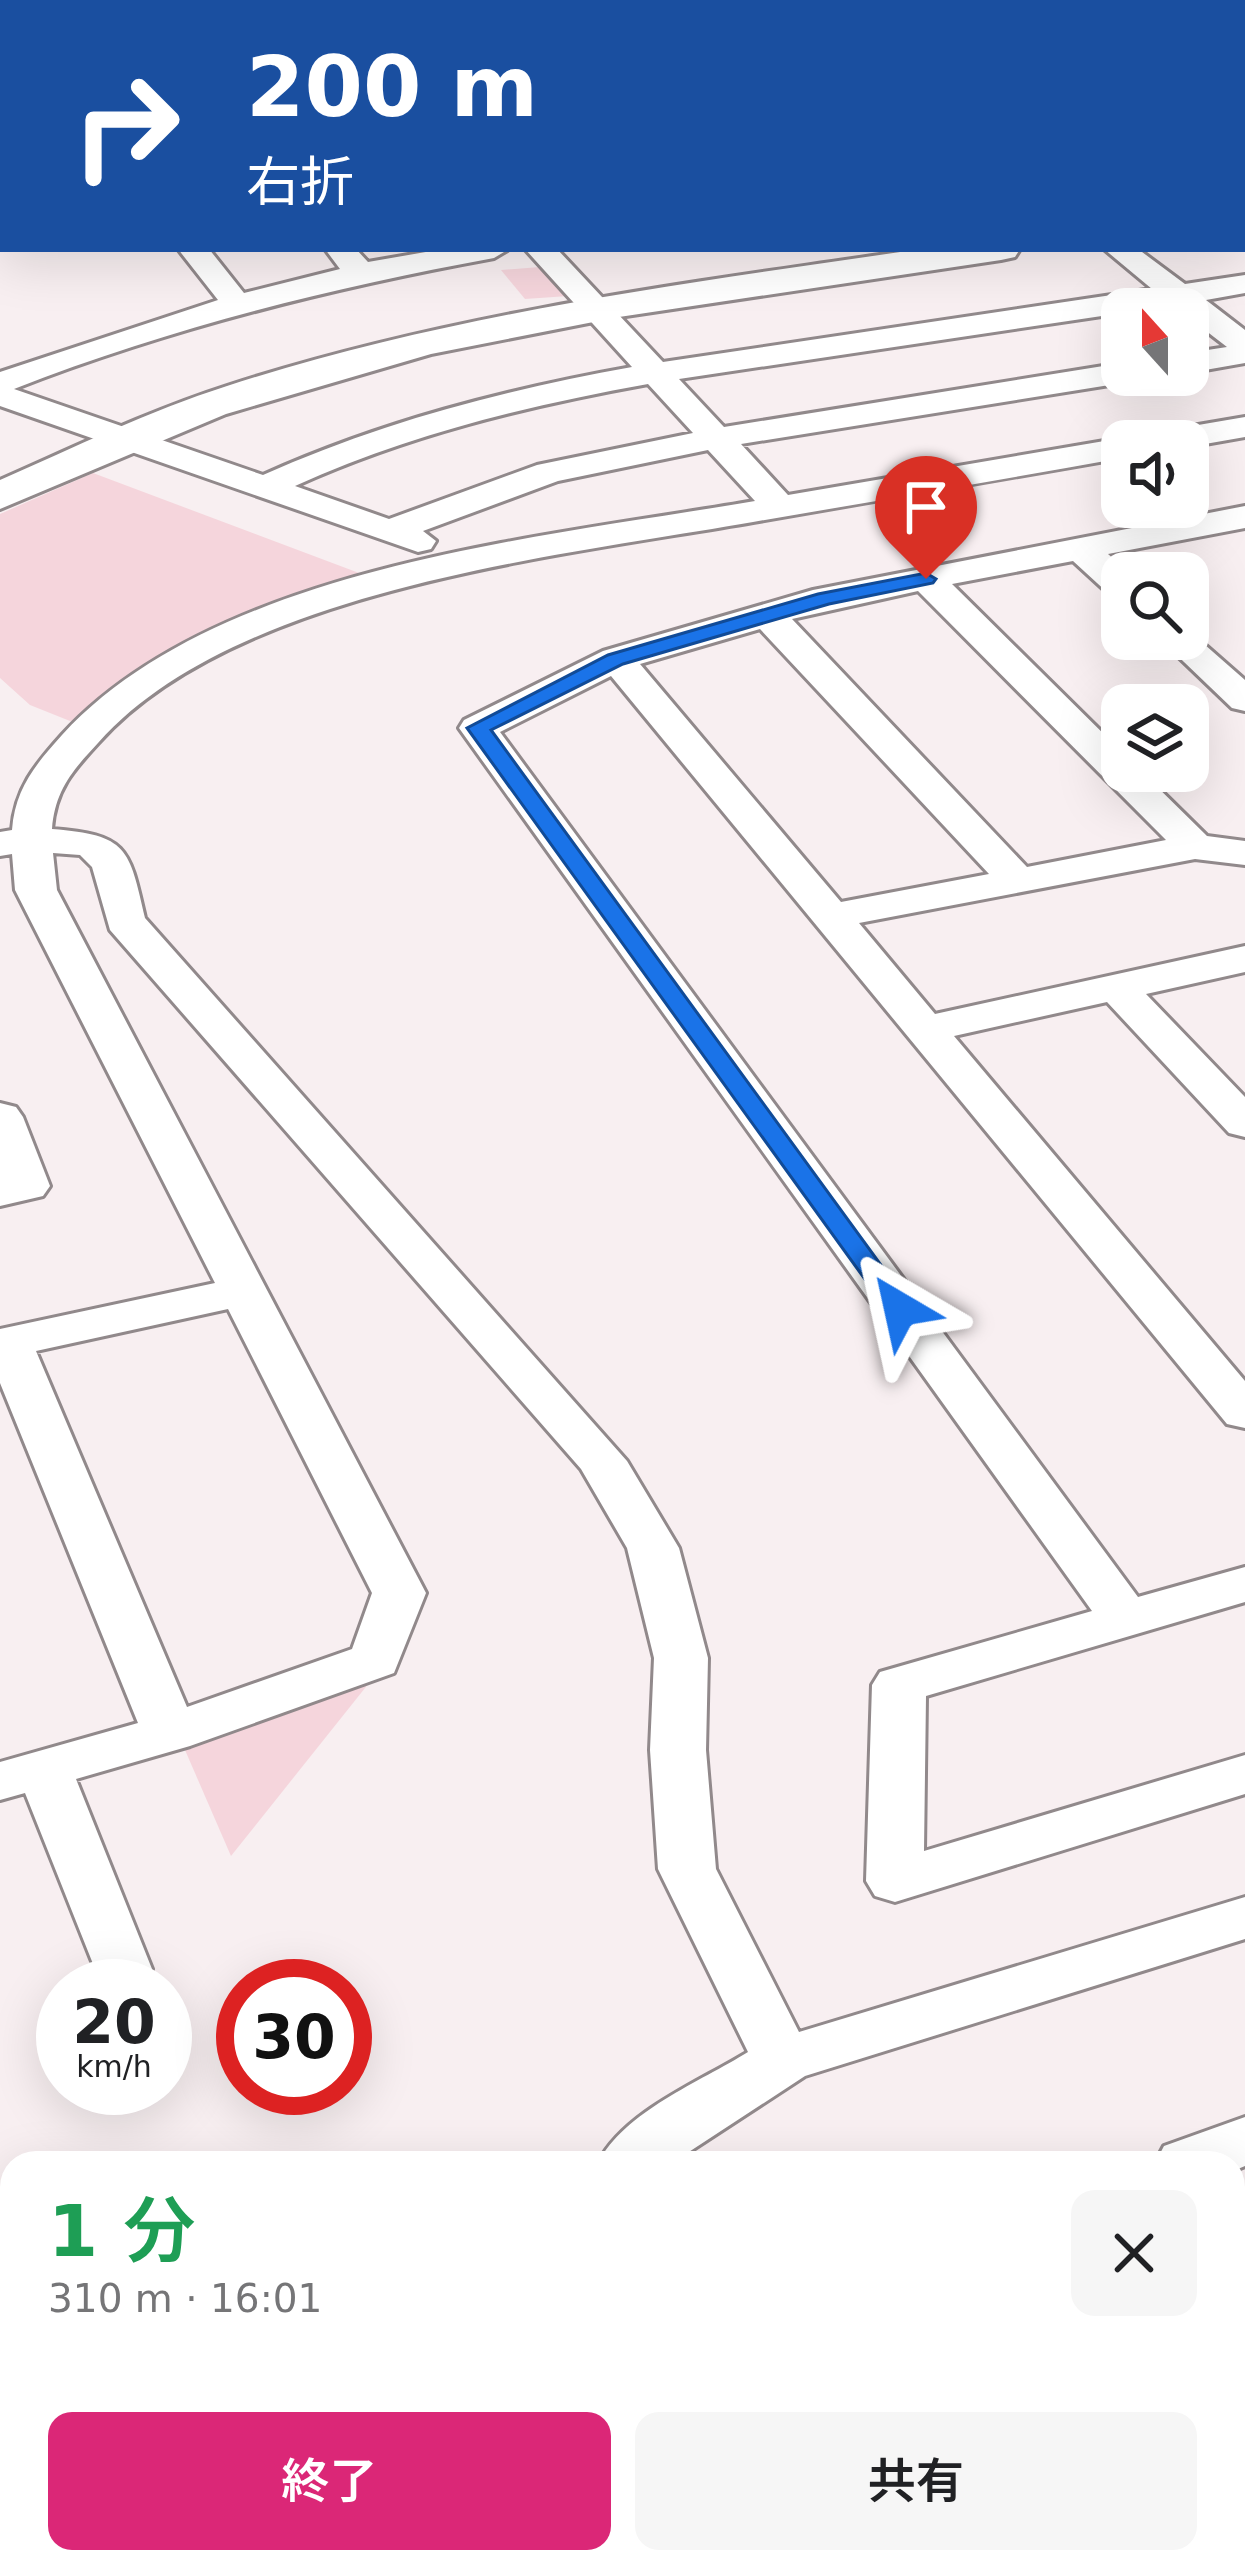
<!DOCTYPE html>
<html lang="ja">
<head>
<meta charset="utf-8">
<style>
  body { margin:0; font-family:"DejaVu Sans","Noto Sans JP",sans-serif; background:#f6f6f6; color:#202124; height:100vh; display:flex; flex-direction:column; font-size:45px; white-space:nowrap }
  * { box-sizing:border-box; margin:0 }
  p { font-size:39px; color:#757577 }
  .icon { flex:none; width:66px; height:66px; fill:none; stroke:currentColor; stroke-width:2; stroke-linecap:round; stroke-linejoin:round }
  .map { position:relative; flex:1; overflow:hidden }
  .drawer { position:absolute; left:0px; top:2151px; width:1245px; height:423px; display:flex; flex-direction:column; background:#fff; border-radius:36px 36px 0 0; box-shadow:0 12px 48px #0002 }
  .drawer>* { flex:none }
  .banner { position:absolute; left:0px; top:0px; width:1245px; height:252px; box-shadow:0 12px 48px #0002; background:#1a4fa0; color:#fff; overflow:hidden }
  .needle { width:78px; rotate:339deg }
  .buttons { position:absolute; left:1101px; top:288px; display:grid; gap:24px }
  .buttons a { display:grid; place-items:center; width:108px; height:108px; border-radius:24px; background:#fff; box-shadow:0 12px 48px #0002; font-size:60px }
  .speed { position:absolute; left:36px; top:1959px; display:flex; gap:24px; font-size:60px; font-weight:700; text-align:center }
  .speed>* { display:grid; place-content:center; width:156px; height:156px; border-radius:50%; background:#fff; box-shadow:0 12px 48px #0002; line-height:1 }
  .speed small { font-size:30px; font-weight:400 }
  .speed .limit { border:18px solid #d22; background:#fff; color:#111 }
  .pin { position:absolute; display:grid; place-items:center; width:102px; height:102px; color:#fff; margin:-123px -51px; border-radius:50% 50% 50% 0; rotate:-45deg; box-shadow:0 0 12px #0007 }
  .pin .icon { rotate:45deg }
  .me { position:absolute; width:132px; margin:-66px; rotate:324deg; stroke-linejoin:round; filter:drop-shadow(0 0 9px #0008) }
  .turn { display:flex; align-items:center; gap:42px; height:252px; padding:0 48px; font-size:54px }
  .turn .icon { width:156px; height:156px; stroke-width:2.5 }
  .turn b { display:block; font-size:84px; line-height:102px }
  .round { display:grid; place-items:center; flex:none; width:126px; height:126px; border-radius:24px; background:#f6f6f6 }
  .headline { display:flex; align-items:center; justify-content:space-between; height:204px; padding:0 48px }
  h1 { font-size:72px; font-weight:600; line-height:90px; color:#1e9e55 }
  .button { display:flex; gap:24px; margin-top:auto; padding:24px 48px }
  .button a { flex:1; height:138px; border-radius:24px; background:#db2777; color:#fff; font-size:48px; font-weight:600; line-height:138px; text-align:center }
  .button a+a { background:#f6f6f6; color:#202124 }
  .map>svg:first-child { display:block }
  .green { fill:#f5d5dc }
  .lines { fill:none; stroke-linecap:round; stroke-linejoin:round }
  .minor-casing { stroke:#91898b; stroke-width:6 }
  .tertiary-casing { stroke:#91898b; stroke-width:6 }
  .minor { fill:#fff; fill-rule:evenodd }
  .tertiary { fill:#fff; fill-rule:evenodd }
  .route { fill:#1a73e8; stroke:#114b97; stroke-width:3 }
</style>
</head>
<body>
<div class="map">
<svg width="1245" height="2573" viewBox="0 0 1245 2573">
  <rect width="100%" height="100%" fill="#f8eff1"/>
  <g class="green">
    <path d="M 540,267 L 568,296 L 525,299 L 501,270 Z"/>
    <path d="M 93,473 L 375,579 L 198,644 L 75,723 L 30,705 L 0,678 L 0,514 Z"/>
    <path d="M 373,1678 L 231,1856 L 185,1750 Z"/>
  </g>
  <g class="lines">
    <defs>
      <g id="minor">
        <rect x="0" y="35" width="3" height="16"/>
        <path d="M 1242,73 L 1245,73 L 1242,90 Z"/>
        <rect x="1242" y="128" width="3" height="18"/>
        <path d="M 178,249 L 209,249 L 244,293 L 340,269 L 325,249 L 356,249 L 368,262 L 443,249 L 509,249 L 494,258 C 330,288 170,328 14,389 L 263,475 C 381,422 504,390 632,367 L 525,249 L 557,249 L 663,362 L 1152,289 L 1104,249 L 1138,249 L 1185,284 L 1245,275 L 1245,293 L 1206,300 L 1245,330 L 1245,363 L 1188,373 L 1188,353 L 1227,347 L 1188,317 L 1188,309 L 1173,305 L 1122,309 L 1122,313 L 679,379 L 724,427 L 1122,363 L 1122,375 L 1137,375 L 1122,383 L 741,444 L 788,495 L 1122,438 L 1134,441 L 1122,441 L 1122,458 C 999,480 876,501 753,522 C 559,556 235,589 98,743 C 73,770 55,790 52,829 C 128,835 129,848 145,918 L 627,1461 L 679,1548 L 708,1658 L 706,1750 L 716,1869 L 799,2032 L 1245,1897 L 1245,1939 L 805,2076 L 672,2163 L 598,2163 C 625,2111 700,2082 748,2052 L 658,1869 L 650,1750 L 654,1658 L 627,1548 L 581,1469 L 110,930 L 92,867 L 80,855 L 53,853 L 57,890 L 426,1593 L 394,1673 L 190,1746 L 76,1779 L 152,1969 L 137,1986 L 101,1984 L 25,1793 L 0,1800 L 0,1762 L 138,1723 L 0,1383 L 0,1329 L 215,1283 L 15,890 L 12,854 L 0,856 L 0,832 L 12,830 C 15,789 35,765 62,735 C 217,566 540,538 755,501 L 708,450 L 558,481 L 423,531 L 436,541 L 431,549 L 418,552 L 0,406 L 0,372 L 218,300 ZM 648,384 L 693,433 L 537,465 L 389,519 L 295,486 C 408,435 526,406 648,384 ZM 228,1309 L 372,1593 L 352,1649 L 187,1707 L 36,1351 Z"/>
        <path d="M 1245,417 L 1245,437 L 1188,447 L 1188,441 L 1146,441 L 1151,434 L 1163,431 Z"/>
        <path d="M 1245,506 L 1245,528 L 1108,554 L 1129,573 L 1122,573 L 1122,597 L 1109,594 L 1073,561 L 952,584 L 1122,752 L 1122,771 L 1141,771 L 1207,836 L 1245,841 L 1245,865 L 1195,859 L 859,923 L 935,1014 L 1245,946 L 1245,972 L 1146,994 L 1245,1097 L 1245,1137 L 1229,1133 L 1107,1002 L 954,1036 L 1245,1381 L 1245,1428 L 1227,1424 L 611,676 L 500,732 L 1138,1597 L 1245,1567 L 1245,1602 L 926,1696 L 924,1851 L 1245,1755 L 1245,1794 L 895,1902 L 875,1896 L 866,1881 L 872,1685 L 880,1672 L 1092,1611 L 459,728 L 464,720 L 603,651 L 813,590 ZM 918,591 L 1166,840 L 1027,867 L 792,619 ZM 760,629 L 989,874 L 841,902 L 640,664 Z"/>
        <path d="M 1188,630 L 1245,680 L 1245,711 L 1232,708 L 1160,639 L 1188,639 Z"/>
        <path d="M 0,1103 L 16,1107 L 23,1117 L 50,1186 L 43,1196 L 0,1206 Z"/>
        <path d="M 1245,2117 L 1245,2166 L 1233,2171 L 1233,2163 L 1155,2163 L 1164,2146 Z"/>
        <path d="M 1233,2189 L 1245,2193 L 1245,2259 L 1233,2255 Z"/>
        <path d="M 1233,2493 L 1245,2494 L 1245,2552 L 1233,2551 Z"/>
        <path d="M 303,2562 L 387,2562 L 381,2573 L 297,2573 Z"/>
        <path d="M 400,2562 L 485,2562 L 491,2573 L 406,2573 Z"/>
      </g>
      <g id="tertiary">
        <rect x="1242" y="203" width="3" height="22"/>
        <path d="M 921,249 L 1020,249 L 1015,257 L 1001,260 L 619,317 L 431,354 L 226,414 L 0,509 L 0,480 C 75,447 149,411 227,386 C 452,313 687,283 921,249 Z"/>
      </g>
    </defs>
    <use href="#minor" class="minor-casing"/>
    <use href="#tertiary" class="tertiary-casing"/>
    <use href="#minor" class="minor"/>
    <use href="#tertiary" class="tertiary"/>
  </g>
  <path class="route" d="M 926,573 L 936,579 L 933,583 L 829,604 L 623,664 L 491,730 L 913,1309 L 900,1317 L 890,1314 L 467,728 L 608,655 L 818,594 Z"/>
</svg>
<div class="buttons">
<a><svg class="needle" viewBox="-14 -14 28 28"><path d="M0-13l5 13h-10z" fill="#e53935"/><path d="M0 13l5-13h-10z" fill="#757577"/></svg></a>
<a><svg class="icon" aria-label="sound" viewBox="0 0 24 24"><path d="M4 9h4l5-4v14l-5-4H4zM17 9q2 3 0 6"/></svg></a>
<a><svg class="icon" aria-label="search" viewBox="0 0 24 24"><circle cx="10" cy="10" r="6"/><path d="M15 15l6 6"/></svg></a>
<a><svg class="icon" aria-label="layers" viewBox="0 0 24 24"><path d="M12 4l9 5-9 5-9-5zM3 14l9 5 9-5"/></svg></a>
</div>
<div class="speed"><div>20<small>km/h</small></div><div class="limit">30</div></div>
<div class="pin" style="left:926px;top:579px;background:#d93025"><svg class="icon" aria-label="arrive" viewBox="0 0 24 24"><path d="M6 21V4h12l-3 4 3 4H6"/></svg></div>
<svg class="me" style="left:900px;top:1309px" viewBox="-20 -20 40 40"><path d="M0-17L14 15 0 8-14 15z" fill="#1a73e8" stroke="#fff" stroke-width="4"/></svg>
<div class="banner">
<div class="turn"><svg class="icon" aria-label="right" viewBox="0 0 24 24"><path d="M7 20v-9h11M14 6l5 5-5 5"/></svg><div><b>200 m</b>右折</div></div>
</div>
<section class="drawer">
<div class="headline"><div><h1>1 分</h1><p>310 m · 16:01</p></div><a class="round"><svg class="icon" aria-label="close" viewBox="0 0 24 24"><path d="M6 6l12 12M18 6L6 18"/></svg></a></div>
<div class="button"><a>終了</a><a>共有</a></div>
</section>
</div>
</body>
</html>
